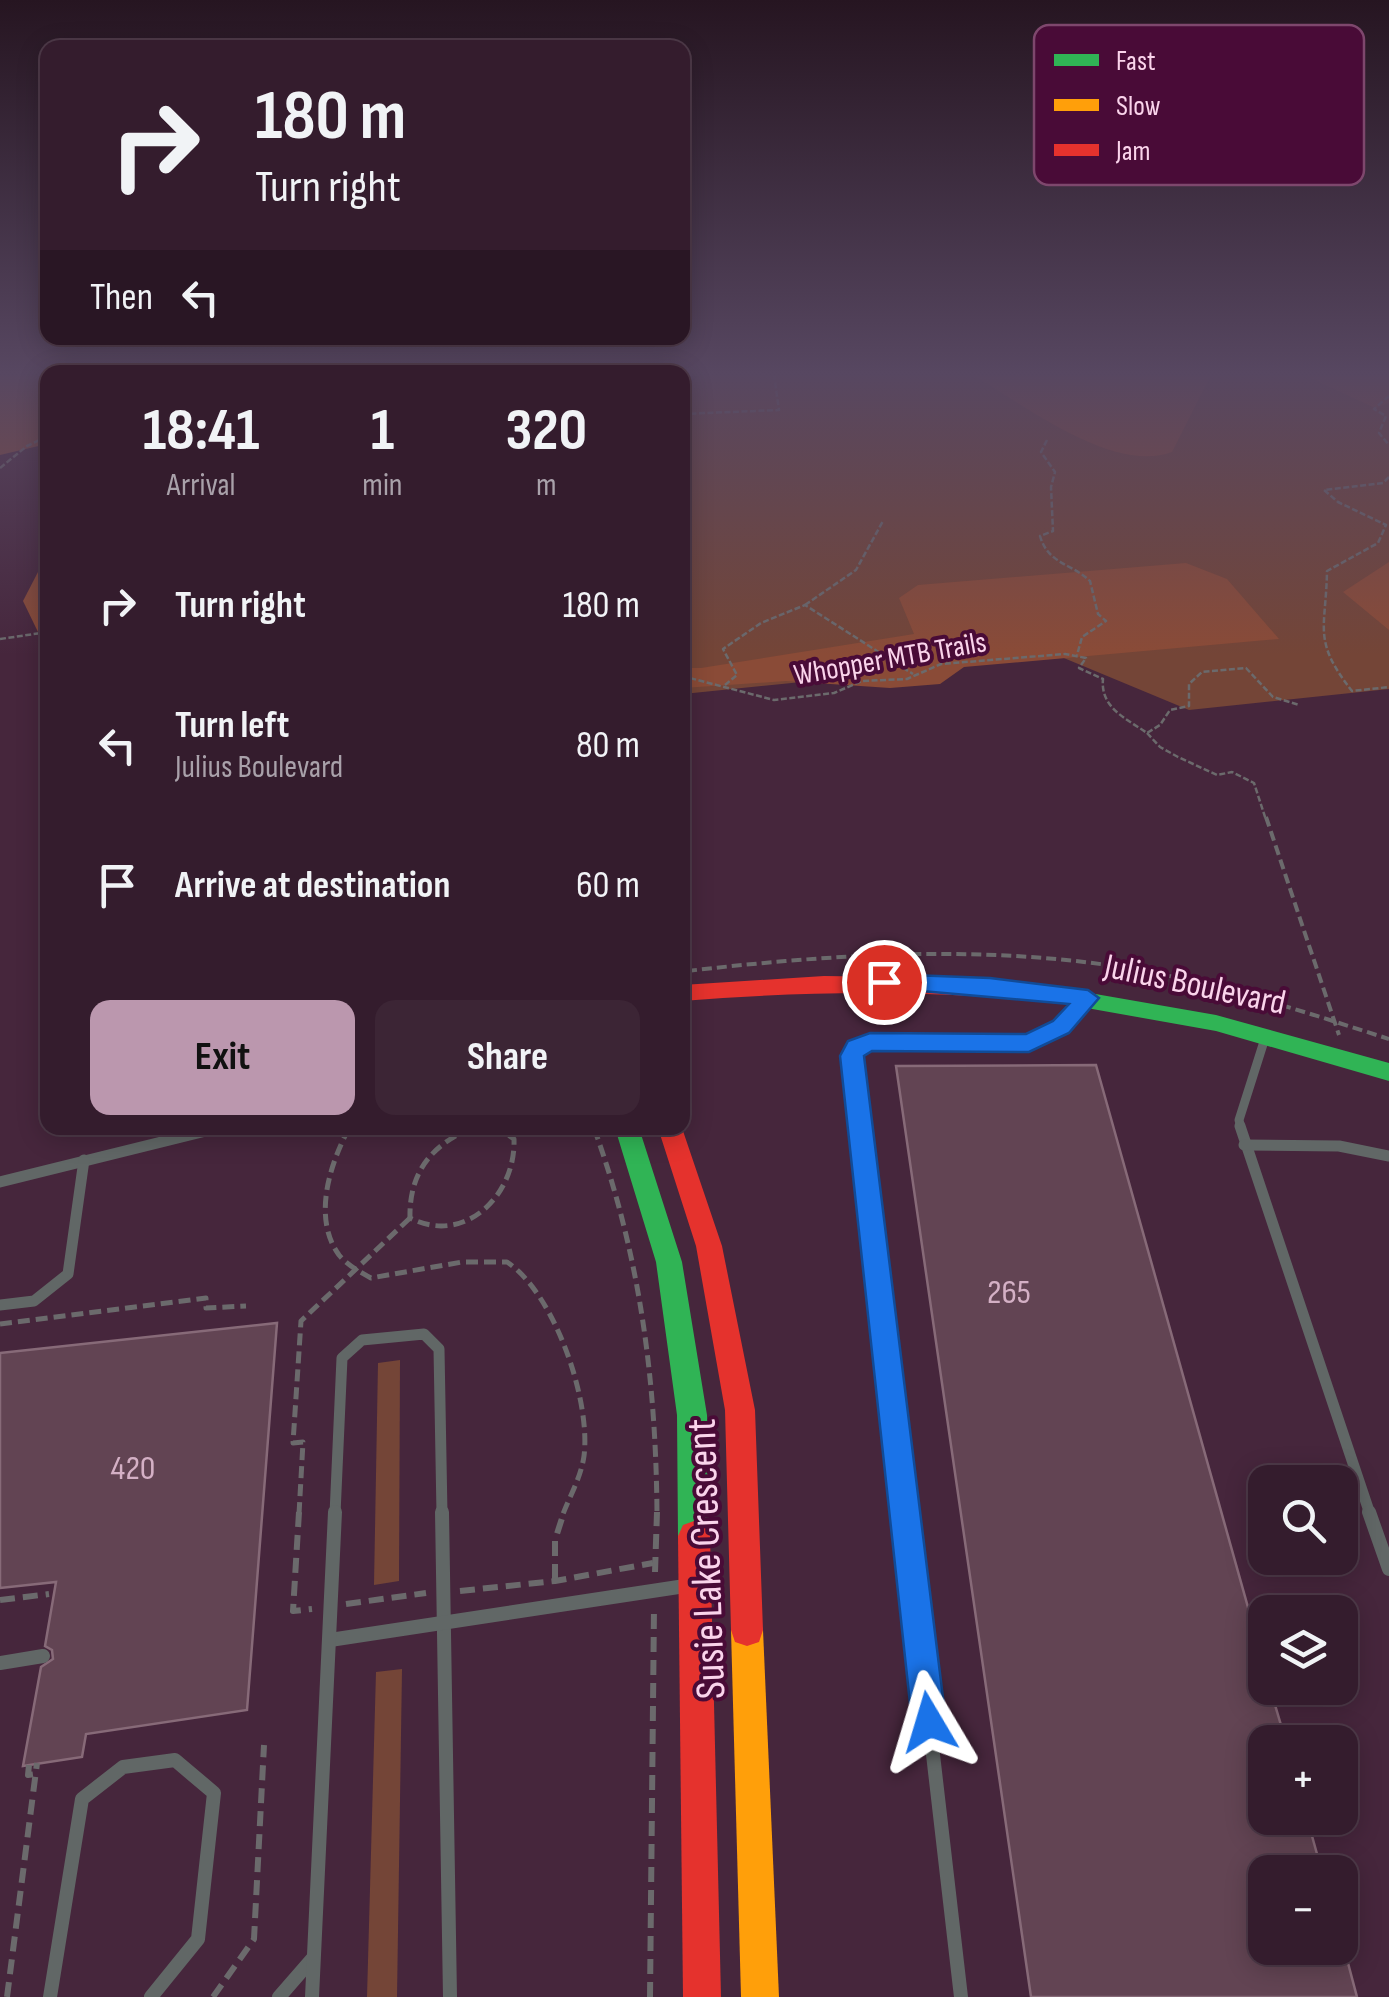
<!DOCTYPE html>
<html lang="en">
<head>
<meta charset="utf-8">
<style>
  body { margin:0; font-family:"Sofia Sans Condensed",sans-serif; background:#3c2535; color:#f1f3f6; height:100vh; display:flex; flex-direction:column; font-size:38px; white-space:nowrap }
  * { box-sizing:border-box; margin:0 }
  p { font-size:32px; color:#a9a1aa }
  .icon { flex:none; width:55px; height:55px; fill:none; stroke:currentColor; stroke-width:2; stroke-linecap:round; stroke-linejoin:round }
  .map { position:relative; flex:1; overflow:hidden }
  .panel { position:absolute; left:40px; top:365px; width:650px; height:770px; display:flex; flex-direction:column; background:#341c2d; border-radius:20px; box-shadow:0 5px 25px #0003,0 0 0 2px #4e3a49 }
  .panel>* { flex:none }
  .top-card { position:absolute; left:40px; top:40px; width:650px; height:305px; border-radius:20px; box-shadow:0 5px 25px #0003,0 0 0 2px #4e3a49; background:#341c2d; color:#f1f3f6; overflow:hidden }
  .tools { position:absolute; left:1248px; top:1465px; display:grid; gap:20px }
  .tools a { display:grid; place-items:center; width:110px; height:110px; border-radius:20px; background:#341c2d; box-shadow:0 5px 25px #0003,0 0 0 2px #4e3a49; font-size:50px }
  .pin { position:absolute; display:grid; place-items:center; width:85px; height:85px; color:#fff; margin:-42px; border:5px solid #fff; border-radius:50%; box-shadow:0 2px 10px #0007 }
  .me { position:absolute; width:110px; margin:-55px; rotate:353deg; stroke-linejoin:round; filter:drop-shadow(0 0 8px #0008) }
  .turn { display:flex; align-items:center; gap:35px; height:210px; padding:0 50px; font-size:45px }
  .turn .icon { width:130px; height:130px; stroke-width:2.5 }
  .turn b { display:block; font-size:70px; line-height:85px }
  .then { display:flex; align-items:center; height:95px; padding:0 50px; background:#0003; gap:20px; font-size:38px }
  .eta { display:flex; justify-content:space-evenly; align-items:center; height:170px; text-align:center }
  .eta b { font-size:60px; font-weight:700; line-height:70px }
  .button { display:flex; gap:20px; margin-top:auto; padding:20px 50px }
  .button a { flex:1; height:115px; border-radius:20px; background:#bb97ae; color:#111; font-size:40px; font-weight:700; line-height:115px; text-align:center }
  .button a+a { background:#3c2535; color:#f1f3f6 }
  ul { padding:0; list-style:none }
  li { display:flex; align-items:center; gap:30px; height:140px; padding:0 50px }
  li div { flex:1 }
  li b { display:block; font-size:38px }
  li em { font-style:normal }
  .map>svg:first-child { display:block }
  .green { fill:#744537 }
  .forest { fill:#8a4b37 }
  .building { fill:#624453; stroke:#876a78; stroke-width:2.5 }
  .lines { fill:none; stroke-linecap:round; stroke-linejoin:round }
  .path-far3 { stroke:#6b6a6c; stroke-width:2.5; stroke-dasharray:6 2.5; stroke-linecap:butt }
  .path-far2 { stroke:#6b6a6c; stroke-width:4; stroke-dasharray:10 5; stroke-linecap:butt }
  .path-far1 { stroke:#6b6a6c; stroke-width:5; stroke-dasharray:12 6; stroke-linecap:butt }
  .path { stroke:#6b6a6c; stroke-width:6; stroke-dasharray:15 8; stroke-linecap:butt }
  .lane-far2 { stroke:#616766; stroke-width:9 }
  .lane-far1 { stroke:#616766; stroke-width:11 }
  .lane { stroke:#616766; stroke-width:14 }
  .fast { fill:#30b455; fill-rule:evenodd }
  .slow { fill:#ff9f0a; fill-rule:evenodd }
  .jam { fill:#e5322d; fill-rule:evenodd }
  .route { fill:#1a73e8; stroke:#114b97; stroke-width:2.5 }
  .labels { text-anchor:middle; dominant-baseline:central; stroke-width:8; stroke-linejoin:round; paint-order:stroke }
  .far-street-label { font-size:30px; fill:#fad4eb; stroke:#490b37 }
  .street-label { font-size:35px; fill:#fad4eb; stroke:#490b37 }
  .near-number-label { font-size:35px; fill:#d4b0c5 }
  .near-street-label { font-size:42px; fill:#fad4eb; stroke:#490b37 }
  .key { fill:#490b37; stroke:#7e476d; stroke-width:2.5 }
  .key-label { font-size:28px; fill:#fad4eb }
</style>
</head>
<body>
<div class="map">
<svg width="1389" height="1997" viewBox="0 0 1389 1997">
  <rect width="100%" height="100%" fill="#46263c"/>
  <g class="green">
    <path d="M 699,375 L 1389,375 L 1389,689 L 1189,710 L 1059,656 L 683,694 L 683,391 Z"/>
    <path d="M 400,1360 L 399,1581 L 374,1585 L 378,1363 Z"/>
    <path d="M 402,1669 L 397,1997 L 367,1997 L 376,1672 Z"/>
  </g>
  <g class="forest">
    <path d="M 0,375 L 47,375 L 47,444 L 0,455 Z"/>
    <path d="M 973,375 L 1211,375 L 1172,452 C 1113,474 1024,405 973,375 Z"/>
    <path d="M 1304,375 L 1389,375 L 1389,403 L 1375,408 Z"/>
    <path d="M 1389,562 L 1389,630 L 1343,592 Z"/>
    <path d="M 1186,563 L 1227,579 L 1279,639 L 964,667 L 940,684 L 890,688 L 786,681 L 683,688 L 683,668 L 701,668 L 914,634 L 899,598 L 918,585 Z"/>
    <path d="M 47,568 L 47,628 L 38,632 L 23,601 L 38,572 Z"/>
  </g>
  <g class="building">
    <path d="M 1096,1065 L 1265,1668 L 1265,1688 L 1270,1688 L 1286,1742 L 1265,1742 L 1265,1818 L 1307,1818 L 1322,1872 L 1265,1872 L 1265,1948 L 1344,1948 L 1357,1997 L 1031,1997 L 896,1066 Z"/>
    <path d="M 277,1323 L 247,1710 L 86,1734 L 82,1757 L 23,1766 L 41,1667 L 53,1659 L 52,1650 L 45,1646 L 56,1582 L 0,1588 L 0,1353 Z"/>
  </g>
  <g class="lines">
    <g class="path-far3">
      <path d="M 1389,396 L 1374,409 L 1386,416 L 1379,433 L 1389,445"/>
      <path d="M 682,414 L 779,410 L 774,375"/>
      <path d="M 1047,440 L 1041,452 L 1055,472 L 1051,487 L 1053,531 L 1040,536 C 1048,564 1071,563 1090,581 L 1098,614 L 1106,621 L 1082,637 L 1077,655"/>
      <path d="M 0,468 L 27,446 L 48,436"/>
      <path d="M 1389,477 L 1383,483 L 1324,490 L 1338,502 L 1386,525 L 1378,543 L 1327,571 C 1326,630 1312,640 1352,691 L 1389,687"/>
      <path d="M 805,605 L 856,570 L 883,521"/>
      <path d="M 0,639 L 48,632"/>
      <path d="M 682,676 L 774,700 L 834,693 L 862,681 L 907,679 L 941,664 L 1065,654 L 1086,658 L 1079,668 L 1103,679 C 1100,708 1127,719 1147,733 L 1160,725 L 1170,710 L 1189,706 L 1189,684 L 1202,672 L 1246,668 L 1273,697 L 1299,705"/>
      <path d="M 725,685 L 737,675 L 723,649 L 761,623 L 805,605 L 913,674"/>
      <path d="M 1147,733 L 1160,747 L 1178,757 L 1217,775 L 1232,772 L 1254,783 L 1266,820"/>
    </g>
    <g class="path-far2">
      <path d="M 1266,817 L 1339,1035"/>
      <path d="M 682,962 L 691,961"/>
      <path d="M 687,971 C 835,954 985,944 1133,969 C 1221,984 1305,1012 1389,1039"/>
    </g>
    <g class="path-far1">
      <path d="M 349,1128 C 330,1164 312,1218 339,1255 C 347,1265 360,1272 371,1278 L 462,1262 L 507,1262 C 555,1294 591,1401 584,1456 C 581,1477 570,1496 563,1514"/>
      <path d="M 472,1128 C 431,1145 409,1173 410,1218 C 465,1246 516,1195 514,1139 L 498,1128"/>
      <path d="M 594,1128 C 640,1255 656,1380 657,1514"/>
      <path d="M 0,1324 L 206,1298 L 206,1308 L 246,1306"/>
      <path d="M 299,1514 L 303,1442 L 293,1443 L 301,1321 L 410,1218"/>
    </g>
    <g class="path">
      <path d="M 299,1512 L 293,1611 L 312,1609"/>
      <path d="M 655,1572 L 657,1512"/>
      <path d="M 555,1579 L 555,1540 L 564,1512"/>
      <path d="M 460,1591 L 555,1581 L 653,1563"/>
      <path d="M 0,1600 L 49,1594"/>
      <path d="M 346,1604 L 426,1593"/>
      <path d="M 29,1765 L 28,1775 L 36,1774"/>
      <path d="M 7,1997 L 37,1763"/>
      <path d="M 213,1997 L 254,1939 L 264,1745"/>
      <path d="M 650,1997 L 654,1607"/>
    </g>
    <g class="lane-far2">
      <path d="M 860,1128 L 852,1056 L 857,1047 L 871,1042 L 1029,1043 L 1061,1027 L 1082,1004"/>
      <path d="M 1241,1128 L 1239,1120 L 1266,1035"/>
    </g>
    <g class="lane-far1">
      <path d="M 860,1126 L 905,1514"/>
      <path d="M 1240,1126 L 1370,1514"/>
      <path d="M 1244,1145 L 1339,1146 L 1389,1156"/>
      <path d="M 0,1182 L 218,1128"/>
      <path d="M 0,1305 L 34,1301 L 68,1274 L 84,1160"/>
      <path d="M 335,1514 L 342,1358 L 362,1340 L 424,1334 L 439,1349 L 442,1514"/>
    </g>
    <g class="lane">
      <path d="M 442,1512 L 450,1997"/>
      <path d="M 905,1512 L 961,1997"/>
      <path d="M 1369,1512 L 1389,1569"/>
      <path d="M 330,1640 L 685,1586"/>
      <path d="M 0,1663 L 43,1656"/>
      <path d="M 50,1997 L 82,1799 L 123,1767 L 175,1760 L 214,1793 L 198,1939 L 151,1997"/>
      <path d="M 279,1997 L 313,1958"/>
      <path d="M 312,1997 L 335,1512"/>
    </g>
    <g class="fast">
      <path d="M 1061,988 L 1216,1015 L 1389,1063 L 1389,1081 L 1216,1031 L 1053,1002 L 1050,996 L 1053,990 Z"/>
      <path d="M 615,1128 L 639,1128 L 682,1262 L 707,1415 L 710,1536 L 705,1547 L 694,1551 L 683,1547 L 678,1536 L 677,1415 L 656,1262 Z"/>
    </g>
    <path class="slow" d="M 747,1614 L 759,1618 L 763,1630 L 779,1997 L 741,1997 L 731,1630 L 735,1618 Z"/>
    <g class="jam">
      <path d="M 824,976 L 966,978 L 1061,988 L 1072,996 L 1061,1004 C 934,989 809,991 682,1001 L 682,985 Z"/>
      <path d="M 658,1128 L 682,1128 L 722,1246 L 755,1410 L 763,1630 L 759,1642 L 747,1646 L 735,1642 L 731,1630 L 725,1410 L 696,1246 Z"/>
      <path d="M 694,1521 L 705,1525 L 710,1536 L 721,1997 L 683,1997 L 678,1536 L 683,1525 Z"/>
    </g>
  </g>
  <linearGradient id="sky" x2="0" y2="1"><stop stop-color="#261521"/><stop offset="0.57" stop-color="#574761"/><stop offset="1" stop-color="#574761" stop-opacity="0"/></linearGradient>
  <rect width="1389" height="655" fill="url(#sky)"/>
  <path class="route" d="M 884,974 L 990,978 L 1088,990 L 1099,998 L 1069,1033 L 1029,1052 L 872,1051 L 864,1056 L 946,1722 L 941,1735 L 929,1740 L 917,1735 L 912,1722 L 840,1056 L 848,1041 L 870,1033 L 1026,1034 L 1053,1021 L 1069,1004 L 876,987 L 873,982 Z"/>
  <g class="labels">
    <g class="far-street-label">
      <text transform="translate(890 659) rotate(-10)">Whopper MTB Trails</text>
    </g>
    <g class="street-label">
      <text transform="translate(1195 985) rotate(12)">Julius Boulevard</text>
    </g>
    <g class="near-number-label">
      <text x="1009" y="1292">265</text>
      <text x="133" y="1468">420</text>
    </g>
    <g class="near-street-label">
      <text transform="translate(707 1559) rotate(-92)">Susie Lake Crescent</text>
    </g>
  </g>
  <rect x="1034" y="25" width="330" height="160" rx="15" class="key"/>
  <rect x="1054" y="54" width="45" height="12" fill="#30b455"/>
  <rect x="1054" y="99" width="45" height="12" fill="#ff9f0a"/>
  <rect x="1054" y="144" width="45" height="12" fill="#e5322d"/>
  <g class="key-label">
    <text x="1116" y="70">Fast</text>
    <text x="1116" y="115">Slow</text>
    <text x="1116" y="160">Jam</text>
  </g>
</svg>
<div class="tools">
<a><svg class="icon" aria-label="search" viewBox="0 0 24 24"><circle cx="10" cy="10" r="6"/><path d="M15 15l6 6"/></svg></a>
<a><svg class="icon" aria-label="layers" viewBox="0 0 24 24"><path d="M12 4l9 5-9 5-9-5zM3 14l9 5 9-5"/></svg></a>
<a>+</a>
<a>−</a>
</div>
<div class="pin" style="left:884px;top:982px;background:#d93025"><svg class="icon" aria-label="arrive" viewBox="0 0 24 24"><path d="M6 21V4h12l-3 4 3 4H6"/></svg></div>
<svg class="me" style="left:929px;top:1722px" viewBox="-20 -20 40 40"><path d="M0-17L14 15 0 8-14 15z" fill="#1a73e8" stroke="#fff" stroke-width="4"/></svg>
<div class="top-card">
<div class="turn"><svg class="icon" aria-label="right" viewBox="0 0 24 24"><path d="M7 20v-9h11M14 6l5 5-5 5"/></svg><div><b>180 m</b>Turn right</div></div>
<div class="then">Then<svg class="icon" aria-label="left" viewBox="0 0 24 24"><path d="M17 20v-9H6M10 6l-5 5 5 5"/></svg></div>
</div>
<section class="panel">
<div class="eta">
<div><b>18:41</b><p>Arrival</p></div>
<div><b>1</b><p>min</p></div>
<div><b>320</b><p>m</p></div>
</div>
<ul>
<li><svg class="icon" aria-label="right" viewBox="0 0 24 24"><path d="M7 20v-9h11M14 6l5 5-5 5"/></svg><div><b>Turn right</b></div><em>180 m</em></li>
<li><svg class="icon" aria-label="left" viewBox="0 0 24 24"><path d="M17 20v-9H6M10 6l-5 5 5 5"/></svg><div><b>Turn left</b><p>Julius Boulevard</p></div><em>80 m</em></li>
<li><svg class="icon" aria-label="arrive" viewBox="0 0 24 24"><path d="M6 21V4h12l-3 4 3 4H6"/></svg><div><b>Arrive at destination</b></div><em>60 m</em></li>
</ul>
<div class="button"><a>Exit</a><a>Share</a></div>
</section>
</div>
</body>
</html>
